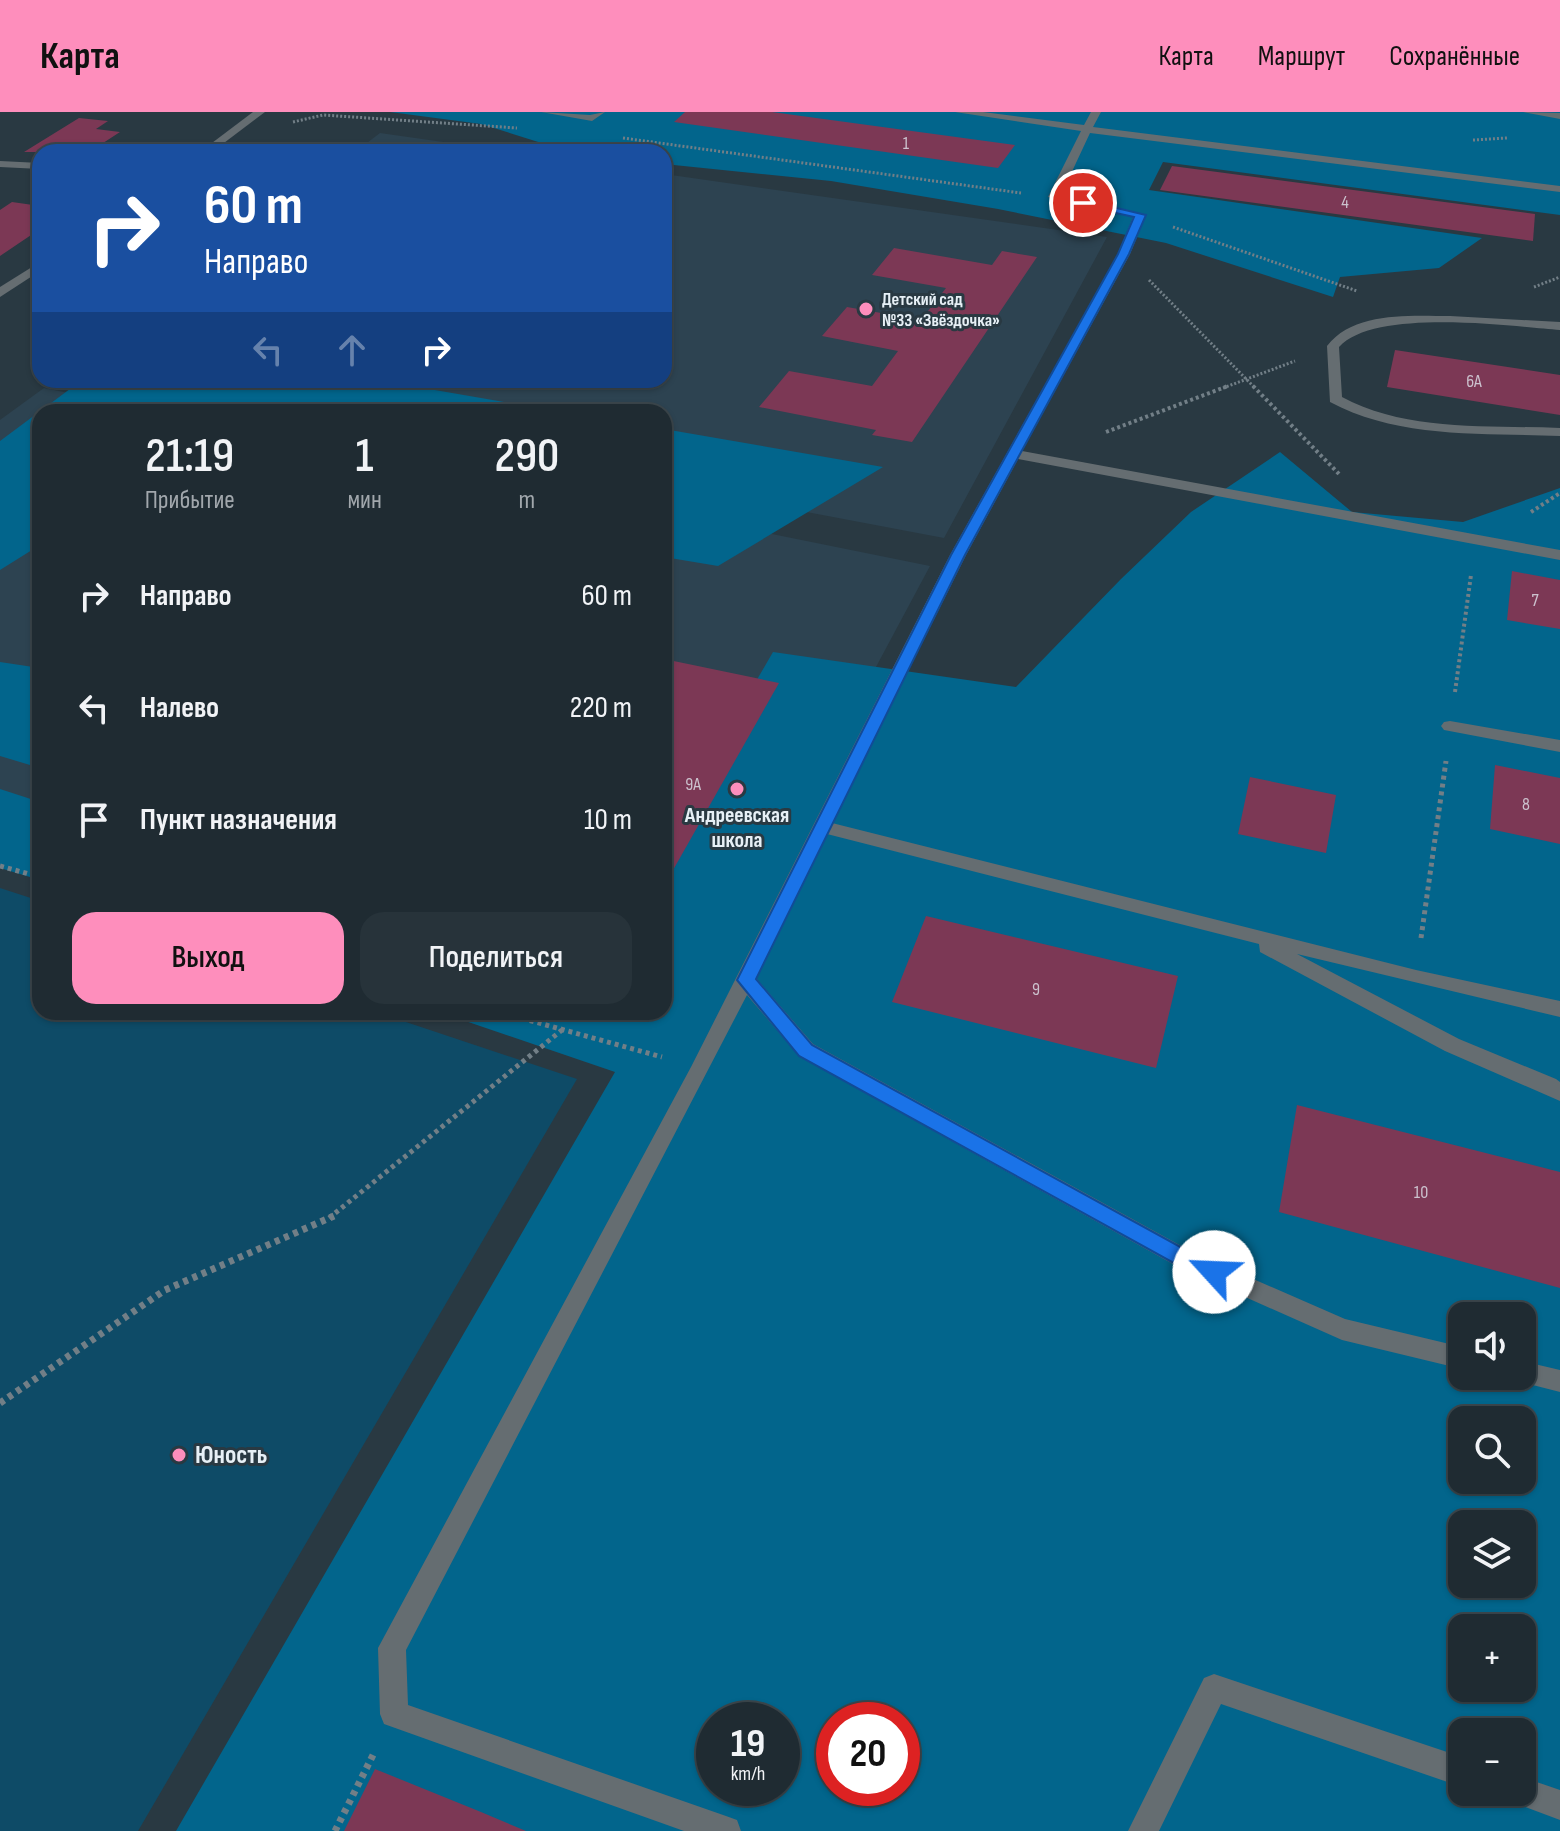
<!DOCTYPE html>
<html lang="ru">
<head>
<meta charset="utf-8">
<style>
  body { margin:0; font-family:"Sofia Sans Condensed",sans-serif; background:#27333a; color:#f1f3f6; height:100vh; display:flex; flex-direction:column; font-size:30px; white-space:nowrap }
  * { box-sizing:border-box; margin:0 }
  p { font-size:26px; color:#a1a7ac }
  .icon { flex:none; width:44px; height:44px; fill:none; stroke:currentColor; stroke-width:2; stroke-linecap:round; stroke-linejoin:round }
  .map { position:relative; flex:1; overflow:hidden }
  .details { position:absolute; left:32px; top:292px; width:640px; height:616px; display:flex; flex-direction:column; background:#1f2b32; border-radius:24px; box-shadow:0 2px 6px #0004,0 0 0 2px #3c474d }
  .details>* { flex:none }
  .banner { position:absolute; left:32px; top:32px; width:640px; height:244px; border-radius:24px; box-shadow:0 2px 6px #0004,0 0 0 2px #3c474d; background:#1a4fa0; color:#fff; overflow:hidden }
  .controls { position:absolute; left:1448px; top:1190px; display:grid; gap:16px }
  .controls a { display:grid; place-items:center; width:88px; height:88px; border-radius:16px; background:#1f2b32; box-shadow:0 2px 6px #0004,0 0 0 2px #3c474d; font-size:40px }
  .speed { position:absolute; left:696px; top:1590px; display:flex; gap:16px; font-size:40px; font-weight:700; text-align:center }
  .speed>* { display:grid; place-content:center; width:104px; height:104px; border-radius:50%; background:#1f2b32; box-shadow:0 2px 6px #0004,0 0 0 2px #3c474d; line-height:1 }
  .speed small { font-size:20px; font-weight:400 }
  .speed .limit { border:12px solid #d22; background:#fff; color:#111 }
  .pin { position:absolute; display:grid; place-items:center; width:68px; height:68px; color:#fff; margin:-34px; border:4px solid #fff; border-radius:50%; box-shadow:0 2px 8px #0007 }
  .me { position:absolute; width:88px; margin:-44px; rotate:295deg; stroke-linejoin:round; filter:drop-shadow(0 0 6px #0008) }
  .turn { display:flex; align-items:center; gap:28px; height:168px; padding:0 40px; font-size:36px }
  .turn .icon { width:104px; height:104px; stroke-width:2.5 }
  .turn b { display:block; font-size:56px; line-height:68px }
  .lanes { display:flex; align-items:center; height:76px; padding:0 40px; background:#0003; justify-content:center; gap:40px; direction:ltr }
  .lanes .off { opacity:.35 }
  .eta { display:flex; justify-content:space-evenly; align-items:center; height:136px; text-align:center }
  .eta b { font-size:48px; font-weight:600; line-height:56px }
  .primary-button { display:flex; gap:16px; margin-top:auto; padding:16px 40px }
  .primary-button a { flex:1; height:92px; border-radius:24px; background:#fe8ebc; color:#111; font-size:32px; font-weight:600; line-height:92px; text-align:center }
  .primary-button a+a { background:#27333a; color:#f1f3f6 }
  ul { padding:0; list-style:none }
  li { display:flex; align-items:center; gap:24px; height:112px; padding:0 40px }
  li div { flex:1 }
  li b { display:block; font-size:30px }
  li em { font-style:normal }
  header { display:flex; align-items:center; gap:48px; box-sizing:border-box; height:112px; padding:0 40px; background:#fe8ebc; color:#111 }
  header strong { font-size:38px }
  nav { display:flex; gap:44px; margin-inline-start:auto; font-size:28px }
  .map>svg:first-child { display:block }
  .built { fill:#2d4351 }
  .green { fill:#0e4b67 }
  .forest { fill:#02658c; fill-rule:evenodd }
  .building { fill:#7c3855 }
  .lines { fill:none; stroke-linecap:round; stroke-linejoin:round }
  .path-far3 { stroke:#727f87; stroke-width:3; stroke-dasharray:2 2; stroke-linecap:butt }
  .path-far2 { stroke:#727f87; stroke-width:4; stroke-dasharray:3 3; stroke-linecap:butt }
  .path-far1 { stroke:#727f87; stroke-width:5; stroke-dasharray:4 4; stroke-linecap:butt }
  .path { stroke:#727f87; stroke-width:7; stroke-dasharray:5 5; stroke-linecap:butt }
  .minor { fill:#656d71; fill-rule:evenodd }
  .route { fill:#1a73e8; stroke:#114b97; stroke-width:2 }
  .poi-dot { fill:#fe8ebc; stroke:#293942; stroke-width:3 }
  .labels { text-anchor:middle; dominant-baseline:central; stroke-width:6; stroke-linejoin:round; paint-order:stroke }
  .number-label { font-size:18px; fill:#ccc2ce }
  .far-poi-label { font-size:18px; font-weight:bold; fill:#e7f0f6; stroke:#293942; text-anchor:start }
  .poi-label { font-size:22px; font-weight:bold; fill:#e7f0f6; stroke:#293942 }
  .near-poi-label { font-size:26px; font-weight:bold; fill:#e7f0f6; stroke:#293942; text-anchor:start }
</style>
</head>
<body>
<header>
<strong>Карта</strong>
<nav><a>Карта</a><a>Маршрут</a><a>Сохранённые</a></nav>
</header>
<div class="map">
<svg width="1560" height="1719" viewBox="0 0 1560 1719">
  <rect width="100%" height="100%" fill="#293942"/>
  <g class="built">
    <path d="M 380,21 L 513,40 L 355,40 Z"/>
    <path d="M 664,62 L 1107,125 L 944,426 L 664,373 L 664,300 L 277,300 L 107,268 L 664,268 Z"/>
    <path d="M 44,276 L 162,300 L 40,300 L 40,746 L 0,735 L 0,308 Z"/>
    <path d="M 664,400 L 930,454 L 678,925 L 664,900 Z"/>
  </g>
  <path class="green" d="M 0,776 L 40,789 L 40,900 L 376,900 L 577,967 L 138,1719 L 0,1719 Z"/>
  <g class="forest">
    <path d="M 390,0 L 1560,0 L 1560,103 L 1163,50 L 1149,78 L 1482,126 L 1439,156 L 1340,165 L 1333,185 L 1166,131 L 998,97 L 831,69 L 664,52 L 664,40 L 587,40 L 551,34 L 481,12 Z"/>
    <path d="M 82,268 L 377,268 L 563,300 L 40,300 L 40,433 L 0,458 L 0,329 Z"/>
    <path d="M 664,317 L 883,355 L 718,454 L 664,445 Z"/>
    <path d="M 1280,340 L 1352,400 L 1463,410 L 1560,376 L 1560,1719 L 176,1719 L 615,960 L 439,900 L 664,900 L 664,728 L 773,540 L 1016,575 L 1121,467 L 1191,400 ZM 1462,1204 L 1522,1204 L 1522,1264 L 1462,1264 ZM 1462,1308 L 1522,1308 L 1522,1368 L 1462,1368 ZM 1462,1412 L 1522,1412 L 1522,1472 L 1462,1472 ZM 1462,1516 L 1522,1516 L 1522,1576 L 1462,1576 ZM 714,1608 L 782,1608 L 782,1676 L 714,1676 ZM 834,1608 L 902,1608 L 902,1676 L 834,1676 ZM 1462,1620 L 1522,1620 L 1522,1680 L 1462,1680 Z"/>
    <path d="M 0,550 L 40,556 L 40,656 L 0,644 Z"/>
    <path d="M 0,677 L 40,690 L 40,768 L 0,756 Z"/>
  </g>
  <g class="building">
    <path d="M 685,0 L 772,0 L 1015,33 L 998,56 L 674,10 Z"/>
    <path d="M 79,6 L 108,9 L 96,17 L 120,20 L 100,33 L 79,30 L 64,40 L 24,40 Z"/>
    <path d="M 1172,54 L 1535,102 L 1533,129 L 1160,78 Z"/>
    <path d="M 12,90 L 40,94 L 40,117 L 0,144 L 0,98 Z"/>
    <path d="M 894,136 L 992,153 L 1002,139 L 1037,145 L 912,330 L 872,323 L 876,318 L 759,295 L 789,259 L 872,274 L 898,239 L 822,224 L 847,195 L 921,208 L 946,176 L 872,163 Z"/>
    <path d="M 1395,238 L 1560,263 L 1560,303 L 1387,275 Z"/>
    <path d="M 1512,459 L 1560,468 L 1560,517 L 1507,508 Z"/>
    <path d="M 664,547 L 779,571 L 664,774 Z"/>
    <path d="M 1495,653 L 1560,666 L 1560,732 L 1490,717 Z"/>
    <path d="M 1250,665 L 1336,683 L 1326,741 L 1238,722 Z"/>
    <path d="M 926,804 L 1178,864 L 1156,956 L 892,890 Z"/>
    <path d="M 1297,993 L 1560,1060 L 1560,1176 L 1279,1100 Z"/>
    <path d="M 375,1657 L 481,1700 L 526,1719 L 344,1719 Z"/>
  </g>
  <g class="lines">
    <g class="path-far3">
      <path d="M 293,10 L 323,3 L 517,16"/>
      <path d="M 623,26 L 1021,81"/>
      <path d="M 1473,28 L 1507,26"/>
      <path d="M 1173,115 L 1357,179"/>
      <path d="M 1149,168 L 1255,276"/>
      <path d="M 1534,175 L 1560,165"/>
      <path d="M 1223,276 L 1295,249"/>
    </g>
    <g class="path-far2">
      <path d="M 1253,274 L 1341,364"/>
      <path d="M 1106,320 L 1228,274"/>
      <path d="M 1531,400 L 1560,381"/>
      <path d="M 1455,580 L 1471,463"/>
    </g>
    <g class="path-far1">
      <path d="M 0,754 L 40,765"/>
      <path d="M 1421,826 L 1446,649"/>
      <path d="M 499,900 L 662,945"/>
      <path d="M 329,1106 L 562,918"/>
    </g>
    <g class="path">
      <path d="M 0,1291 L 165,1178 L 334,1104"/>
      <path d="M 335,1719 L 374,1641"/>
    </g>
    <g class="minor">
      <path d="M 253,0 L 265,0 L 212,40 L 200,40 Z"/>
      <path d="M 541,0 L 590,3 L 605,0 L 592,9 Z"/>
      <path d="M 955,0 L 983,0 L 1084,13 L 1091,0 L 1101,0 L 1093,15 L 1560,74 L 1560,80 L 1090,21 L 1061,83 L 1146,103 L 1130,142 L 1022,339 L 1560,438 L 1560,448 L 1018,347 L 966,443 L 832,711 L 1416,858 L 1560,889 L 1560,905 L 1297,842 L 1459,927 L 1556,967 L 1560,970 L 1560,989 L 1445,939 L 1260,840 L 1259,832 L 827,722 L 756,866 L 813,932 L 1196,1142 L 1345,1207 L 1462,1235 L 1462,1257 L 1342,1228 L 1180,1156 L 799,944 L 747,883 L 406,1538 L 408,1593 L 726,1704 L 737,1708 L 741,1719 L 684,1719 L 384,1612 L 380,1602 L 378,1536 L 691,955 L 950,443 L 1118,142 L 1133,105 L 1048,85 L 1081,19 Z"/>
      <path d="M 1523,0 L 1560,1 L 1560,7 Z"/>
      <path d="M 0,49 L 40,51 L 40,57 L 0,55 Z"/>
      <path d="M 40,150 L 40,159 L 0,185 L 0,175 Z"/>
      <path d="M 1450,204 L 1560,210 L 1560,218 C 1509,214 1375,196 1339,235 L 1342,285 C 1407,320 1488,313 1560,316 L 1560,324 C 1484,321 1399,327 1330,290 L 1327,234 C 1354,199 1410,204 1450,204 Z"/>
      <path d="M 1450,609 L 1560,628 L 1560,640 L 1444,618 L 1441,614 L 1444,610 Z"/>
      <path d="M 1522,1249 L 1560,1258 L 1560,1280 L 1513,1268 L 1512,1264 L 1522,1264 Z"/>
      <path d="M 1214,1562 L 1462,1645 L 1462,1675 L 1221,1592 L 1159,1719 L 1128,1719 L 1204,1566 Z"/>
      <path d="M 1522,1665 L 1560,1678 L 1560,1708 L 1512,1690 L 1507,1680 L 1522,1680 Z"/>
    </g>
  </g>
  <path class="route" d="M 1083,88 L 1146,103 L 1129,142 L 965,443 L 756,867 L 812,933 L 1195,1143 L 1221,1154 L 1224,1160 L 1221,1167 L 1214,1169 L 1181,1155 L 799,944 L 737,868 L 951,443 L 1118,142 L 1134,105 L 1079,93 L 1077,91 Z"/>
  <g class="poi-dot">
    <circle cx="866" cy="197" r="8"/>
    <circle cx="737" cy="677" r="8"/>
    <circle cx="179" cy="1343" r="8"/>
  </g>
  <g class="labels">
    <g class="number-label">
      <text x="906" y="31">1</text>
      <text x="1345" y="90">4</text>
      <text x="1474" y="269">6А</text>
      <text x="1535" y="488">7</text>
      <text x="693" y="672">9А</text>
      <text x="1526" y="692">8</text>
      <text x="1036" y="877">9</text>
      <text x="1421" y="1080">10</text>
    </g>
    <g class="far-poi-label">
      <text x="882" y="187">Детский сад<tspan x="882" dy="21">№33 «Звёздочка»</tspan></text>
    </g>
    <g class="poi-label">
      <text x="737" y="703">Андреевская<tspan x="737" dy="25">школа</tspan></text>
    </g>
    <g class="near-poi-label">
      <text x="195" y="1343">Юность</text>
    </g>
  </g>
</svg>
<div class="controls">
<a><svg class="icon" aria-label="sound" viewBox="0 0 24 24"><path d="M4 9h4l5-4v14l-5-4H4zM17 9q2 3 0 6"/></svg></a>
<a><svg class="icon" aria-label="search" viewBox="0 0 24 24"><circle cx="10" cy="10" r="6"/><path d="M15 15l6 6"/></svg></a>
<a><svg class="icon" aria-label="layers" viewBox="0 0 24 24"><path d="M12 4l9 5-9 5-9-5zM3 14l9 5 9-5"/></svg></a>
<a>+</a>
<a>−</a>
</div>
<div class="speed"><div>19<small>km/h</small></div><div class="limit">20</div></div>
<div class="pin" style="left:1083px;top:91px;background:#d93025"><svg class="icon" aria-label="arrive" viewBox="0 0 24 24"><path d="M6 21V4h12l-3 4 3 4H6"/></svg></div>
<svg class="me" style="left:1214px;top:1160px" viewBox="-20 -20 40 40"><circle r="19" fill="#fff"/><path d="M0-13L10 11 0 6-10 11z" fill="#1a73e8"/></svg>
<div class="banner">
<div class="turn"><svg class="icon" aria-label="right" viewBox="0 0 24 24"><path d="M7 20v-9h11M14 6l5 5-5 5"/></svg><div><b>60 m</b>Направо</div></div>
<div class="lanes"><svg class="icon off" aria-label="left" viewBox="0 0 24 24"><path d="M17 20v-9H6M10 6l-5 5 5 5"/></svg><svg class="icon off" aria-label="ahead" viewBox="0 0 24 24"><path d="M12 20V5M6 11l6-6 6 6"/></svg><svg class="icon" aria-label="right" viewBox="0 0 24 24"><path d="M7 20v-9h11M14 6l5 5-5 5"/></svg></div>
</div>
<section class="details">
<div class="eta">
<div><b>21:19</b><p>Прибытие</p></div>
<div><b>1</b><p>мин</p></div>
<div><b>290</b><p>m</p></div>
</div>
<ul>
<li><svg class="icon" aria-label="right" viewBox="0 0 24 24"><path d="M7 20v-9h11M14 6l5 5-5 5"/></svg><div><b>Направо</b></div><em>60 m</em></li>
<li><svg class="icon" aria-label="left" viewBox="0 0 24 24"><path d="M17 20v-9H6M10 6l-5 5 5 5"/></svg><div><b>Налево</b></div><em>220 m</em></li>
<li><svg class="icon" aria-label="arrive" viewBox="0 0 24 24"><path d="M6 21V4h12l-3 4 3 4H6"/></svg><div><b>Пункт назначения</b></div><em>10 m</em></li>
</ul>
<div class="primary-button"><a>Выход</a><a>Поделиться</a></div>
</section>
</div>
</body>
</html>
